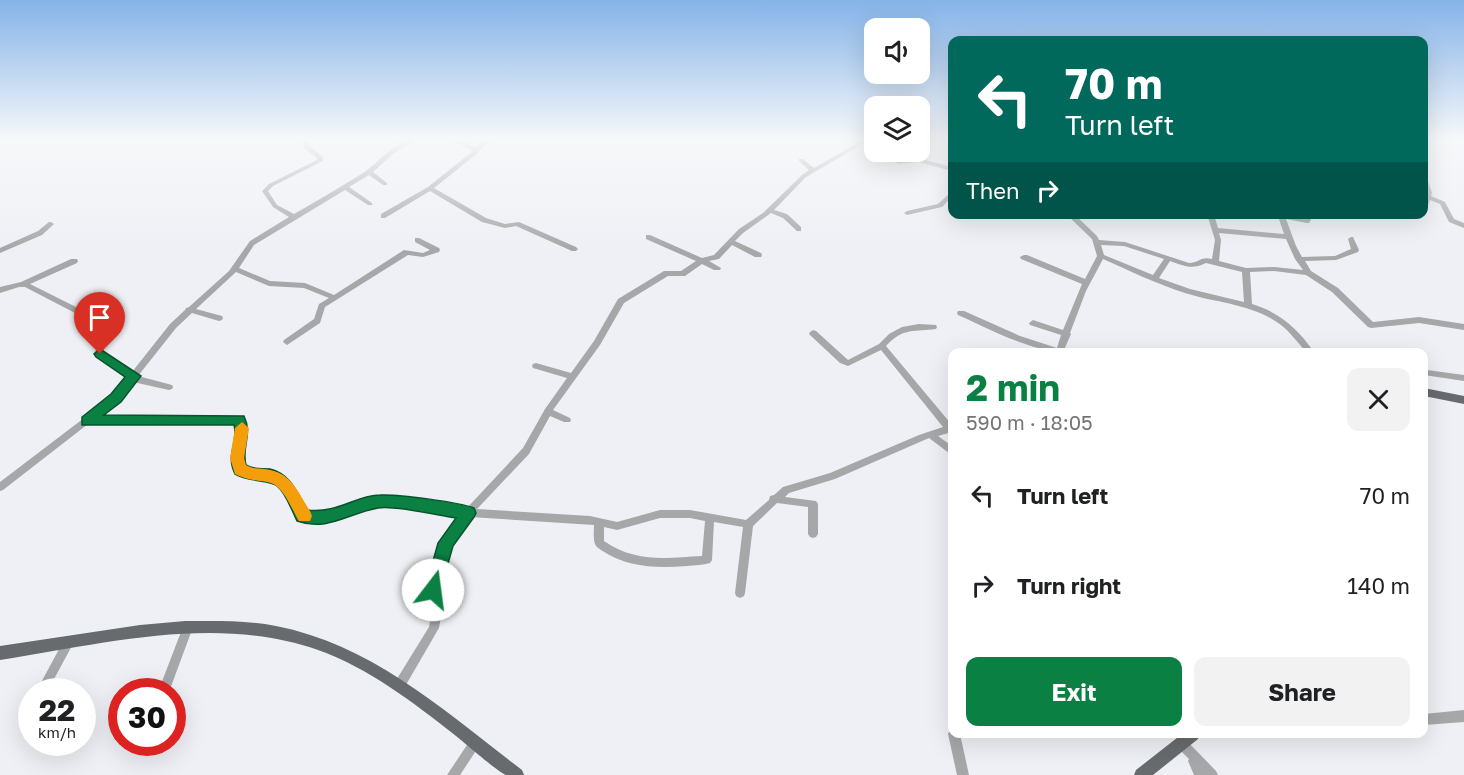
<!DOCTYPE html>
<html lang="en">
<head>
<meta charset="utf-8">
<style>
  body { margin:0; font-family:"Golos Text",sans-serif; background:#f2f2f2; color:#202124; height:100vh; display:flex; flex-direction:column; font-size:22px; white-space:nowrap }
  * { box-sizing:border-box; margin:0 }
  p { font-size:20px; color:#757577 }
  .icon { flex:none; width:33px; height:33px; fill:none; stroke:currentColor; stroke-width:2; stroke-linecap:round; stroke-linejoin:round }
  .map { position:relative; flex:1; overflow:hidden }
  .sheet { position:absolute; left:948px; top:348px; width:480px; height:390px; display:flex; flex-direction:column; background:#fff; border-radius:12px; box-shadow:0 6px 24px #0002 }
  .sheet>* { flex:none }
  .guide { position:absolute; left:948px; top:36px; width:480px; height:183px; border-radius:12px; box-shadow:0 6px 24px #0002; background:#00695c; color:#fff; overflow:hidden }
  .buttons { position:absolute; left:864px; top:18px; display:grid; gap:12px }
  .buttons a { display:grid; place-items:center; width:66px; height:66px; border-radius:12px; background:#fff; box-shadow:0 6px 24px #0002; font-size:30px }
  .speed { position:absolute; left:18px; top:678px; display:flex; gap:12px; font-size:30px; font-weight:700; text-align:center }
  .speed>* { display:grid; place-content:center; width:78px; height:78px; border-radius:50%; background:#fff; box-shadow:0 6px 24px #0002; line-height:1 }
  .speed small { font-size:15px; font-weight:400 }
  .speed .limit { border:9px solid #d22; background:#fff; color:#111 }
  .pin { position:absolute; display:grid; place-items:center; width:51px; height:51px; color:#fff; margin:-62px -26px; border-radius:50% 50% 50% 0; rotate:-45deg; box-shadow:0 0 6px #0007 }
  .pin .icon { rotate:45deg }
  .me { position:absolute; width:66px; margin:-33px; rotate:15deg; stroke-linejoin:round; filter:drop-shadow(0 0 4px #0008) }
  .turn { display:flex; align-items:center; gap:21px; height:126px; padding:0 18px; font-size:27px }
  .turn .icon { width:78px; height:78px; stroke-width:2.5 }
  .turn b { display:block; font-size:42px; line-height:51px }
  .then { display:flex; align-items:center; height:57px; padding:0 18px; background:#0003; gap:12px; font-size:22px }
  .round { display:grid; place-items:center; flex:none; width:63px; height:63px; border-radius:12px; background:#f2f2f2 }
  .headline { display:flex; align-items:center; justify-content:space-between; height:102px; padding:0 18px }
  h1 { font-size:36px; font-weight:700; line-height:45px; color:#0b8043 }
  .action { display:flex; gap:12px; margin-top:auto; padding:12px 18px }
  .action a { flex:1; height:69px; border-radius:12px; background:#0b8043; color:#fff; font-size:24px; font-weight:700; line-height:69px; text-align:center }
  .action a+a { background:#f2f2f2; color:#202124 }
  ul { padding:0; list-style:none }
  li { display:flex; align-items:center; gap:18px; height:90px; padding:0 18px }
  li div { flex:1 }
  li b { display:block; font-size:22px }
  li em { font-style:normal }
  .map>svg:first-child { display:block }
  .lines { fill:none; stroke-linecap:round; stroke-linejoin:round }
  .minor { fill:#a5a7a9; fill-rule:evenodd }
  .major { fill:#686b6d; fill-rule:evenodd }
  .route { fill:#0b8043; stroke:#07532c; stroke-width:1.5 }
  .slow { fill:#f59e0b }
</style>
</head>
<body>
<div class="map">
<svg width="1464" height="775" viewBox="0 0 1464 775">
  <rect width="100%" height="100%" fill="#eef0f5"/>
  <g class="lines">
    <g class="minor">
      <path d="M 303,140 L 309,140 L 309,146 L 322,156 L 323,161 L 273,186 L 268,191 L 277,205 L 294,214 C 318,200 341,187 363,173 C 380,162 394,140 415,140 L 393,154 L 373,172 L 387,183 L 387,185 L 383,185 L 369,175 L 349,187 L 372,203 L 372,205 L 368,205 L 345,190 L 254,245 L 239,268 L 270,281 L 305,283 L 334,295 L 404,250 L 423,253 L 430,250 L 415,242 L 415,238 L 419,238 L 439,248 L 440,250 L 439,252 L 423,257 L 408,255 L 325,307 L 320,323 L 287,345 L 283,342 L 284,340 L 314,319 L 319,304 L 329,298 L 304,288 L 269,286 L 236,272 L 196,309 L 222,316 L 223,318 L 222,320 L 219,321 L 192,313 L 176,328 L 138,376 L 172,385 L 173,387 L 172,389 L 169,390 L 133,382 L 119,400 L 97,418 L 242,418 C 249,434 239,450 244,467 C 252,471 259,470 268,471 C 290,474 296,495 306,512 L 319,514 L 342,510 L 379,497 L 466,509 L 523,448 L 545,409 L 567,378 L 533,368 L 532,366 L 533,364 L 536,363 L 571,373 L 594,341 L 618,299 L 664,271 L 681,271 L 696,261 L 646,239 L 646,235 L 650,235 L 702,258 L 714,255 L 739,229 L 763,213 L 802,175 L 809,170 L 799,161 L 799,159 L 803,159 L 814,168 L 859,142 L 857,140 L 865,140 L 874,146 L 874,150 L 863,144 L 806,177 L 774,210 L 787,214 L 801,227 L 801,231 L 797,231 L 783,218 L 771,213 L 743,233 L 735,241 L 761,253 L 762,255 L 761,257 L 755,257 L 732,245 L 719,259 L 709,261 L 721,268 L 720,270 L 714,270 L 702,264 L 685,276 L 668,276 L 624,303 L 600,345 L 553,410 L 570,418 L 571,420 L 570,422 L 564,422 L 550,416 L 529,454 L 477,509 L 590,516 L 617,522 L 660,510 L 690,510 L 746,520 L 769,500 L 770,496 L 774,495 L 783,487 L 830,473 L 919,435 L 943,427 L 881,350 L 848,366 L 840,363 L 810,335 L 809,333 L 813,330 L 816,331 L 848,360 L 879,344 L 889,334 L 902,327 L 919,324 L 936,325 L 937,327 L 936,329 C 915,332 903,327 886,346 L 952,425 L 952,432 L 938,436 L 952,446 L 952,453 L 949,453 L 929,438 L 835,479 L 789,493 L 785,497 L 816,501 L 818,504 L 818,534 L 816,537 L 813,538 L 810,537 L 808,534 L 808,507 L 777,503 L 753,526 L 745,593 L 744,596 L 740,598 L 736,596 L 735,593 L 743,527 L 714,522 L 712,560 L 710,563 C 703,565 695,565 687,566 C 657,568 627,568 601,550 C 599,548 596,547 595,544 C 593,539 594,530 594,525 L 470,517 L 450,545 L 438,590 L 441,616 L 439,628 L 403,690 L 399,691 L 395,690 L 394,686 L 395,682 L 429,627 L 431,616 L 428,590 L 441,543 L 460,516 L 379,505 L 342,518 L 319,522 L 300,519 L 287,494 L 278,483 L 269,479 L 251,477 L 237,472 C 230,455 238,440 236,423 L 88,424 L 3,490 L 0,491 L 0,482 L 113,396 L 128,377 L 95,352 L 104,332 L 100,326 L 25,287 L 19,287 L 0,293 L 0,287 L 21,282 L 71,259 L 77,259 L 78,261 L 77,263 L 30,284 L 106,322 L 112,332 L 103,351 L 132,372 L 170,324 L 185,310 L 186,308 L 189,307 L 229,271 L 250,241 L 289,217 L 273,207 L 262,191 L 269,184 L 317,160 L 317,158 L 304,148 ZM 660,518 L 690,518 L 705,521 L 702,556 C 666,558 636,563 604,541 L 604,527 L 617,530 Z"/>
      <path d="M 451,140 L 460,140 L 475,147 L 485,140 L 492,140 L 479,151 L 478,153 L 434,188 L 486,218 L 505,224 L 519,222 L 576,247 L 578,249 L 576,251 L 572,251 L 516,226 L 505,228 L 482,222 L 430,191 L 385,218 L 381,218 L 381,214 L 428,187 L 473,151 Z"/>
      <path d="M 877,152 L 884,152 L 899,160 L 918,158 L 952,167 L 952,171 L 918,162 L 898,164 Z"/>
      <path d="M 1424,176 L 1427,178 L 1432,193 L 1431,196 L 1445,202 L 1454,219 L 1464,223 L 1464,228 L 1449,222 L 1440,204 L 1430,200 L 1427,208 L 1424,210 C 1424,205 1424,200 1425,195 C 1426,190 1423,182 1424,176 Z"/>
      <path d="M 952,192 L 952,197 L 942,207 L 907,215 L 904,213 L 907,211 L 938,204 L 950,193 Z"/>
      <path d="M 1066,214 L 1074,214 L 1097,236 L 1099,240 L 1125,242 L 1189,263 C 1199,263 1200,256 1212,259 L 1215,240 L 1207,214 L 1214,214 L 1218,228 L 1284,234 L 1278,216 L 1279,214 L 1305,218 L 1307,214 L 1314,214 L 1309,223 L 1307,223 L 1286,219 L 1296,246 L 1302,257 L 1335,256 L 1351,249 L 1348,239 L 1351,237 L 1353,237 L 1359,250 L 1358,252 L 1336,260 L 1305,261 L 1311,271 L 1338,288 L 1373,322 L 1419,317 L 1464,324 L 1464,330 L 1419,323 L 1371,328 L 1368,327 L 1332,292 L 1306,275 L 1274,271 L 1250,272 L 1252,304 C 1279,312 1298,329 1314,352 L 1306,352 C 1298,343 1291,333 1281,325 C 1254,304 1216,303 1185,293 C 1157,284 1130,271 1103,259 L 1086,291 L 1070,333 L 1071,334 L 1064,350 L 1065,352 C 1032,352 989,329 958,315 L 957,313 L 958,311 L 964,311 L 1020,336 L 1057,348 L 1061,335 L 1030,325 L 1029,323 L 1033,320 L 1063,330 L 1082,284 L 1021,259 L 1020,257 L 1024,255 L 1027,255 L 1085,279 L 1097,256 L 1092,239 ZM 1219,233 L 1286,239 L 1295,259 L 1303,270 L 1274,267 L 1246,268 L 1219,261 L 1221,240 ZM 1101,245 L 1124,246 L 1164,259 L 1153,275 L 1104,255 ZM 1170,261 C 1185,266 1191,270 1206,263 L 1242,272 L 1244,302 L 1190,289 L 1159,278 Z"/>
      <path d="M 49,222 L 51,222 L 54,224 L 42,235 L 0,253 L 0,248 L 38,231 Z"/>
      <path d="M 1427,370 L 1464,375 L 1464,381 L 1424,375 L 1424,372 Z"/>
      <path d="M 188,622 L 192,624 L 193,627 L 169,692 L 158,692 L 184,624 Z"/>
      <path d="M 69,637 L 73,638 L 74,642 L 47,692 L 36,692 L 65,638 Z"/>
      <path d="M 32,705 L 32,719 L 29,721 L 25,719 L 23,715 L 28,706 Z"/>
      <path d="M 1464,710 L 1464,722 L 1424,725 L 1424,714 Z"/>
      <path d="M 952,729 L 952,734 L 960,734 L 969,775 L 957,775 L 948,734 L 950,730 Z"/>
      <path d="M 475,737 L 479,739 L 481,743 L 460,775 L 447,775 L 471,739 Z"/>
      <path d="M 1182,738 L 1186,740 L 1216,771 L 1218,775 L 1194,775 L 1188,761 L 1189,759 L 1178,748 L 1176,744 L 1178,740 Z"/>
    </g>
    <g class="major">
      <path d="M 1424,388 L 1464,396 L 1464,404 L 1424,396 Z"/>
      <path d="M 185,621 C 216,621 246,620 276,626 C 373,645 446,712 522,770 L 524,775 C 519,775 511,775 506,775 C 499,773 465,743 456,736 C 414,703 369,668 318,650 C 215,614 104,644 0,660 L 0,646 L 140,625 Z"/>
      <path d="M 1182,734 L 1200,734 L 1198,739 L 1153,775 L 1134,775 L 1136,770 Z"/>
    </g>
  </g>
  <linearGradient id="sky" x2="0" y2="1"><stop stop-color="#84b3e8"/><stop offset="0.56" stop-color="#f7f8fa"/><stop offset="1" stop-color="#f7f8fa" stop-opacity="0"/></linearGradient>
  <rect width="1464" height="249" fill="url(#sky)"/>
  <path class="route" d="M 100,349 L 141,376 L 121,402 L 104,415 L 244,416 C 253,434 241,448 246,465 C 254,470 261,468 270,469 C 291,474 297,493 307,510 C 338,514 356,495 380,495 C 398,494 458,502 474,508 L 476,513 L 474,517 L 453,546 L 439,595 L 433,597 L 427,595 L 425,590 L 438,543 L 456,518 C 437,515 394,505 378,508 C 349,513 327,532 297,521 C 292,511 286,493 277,486 C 271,480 248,482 235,474 C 225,454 239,443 234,425 L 82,425 L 82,417 L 111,394 L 125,377 L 96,357 L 94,354 Z"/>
  <path class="slow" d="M 242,422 L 249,428 L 244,458 L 246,465 C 254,470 262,468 270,470 C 292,474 299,494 310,511 L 312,516 L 310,521 L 299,521 C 291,508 283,484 267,482 C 254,480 247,480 235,474 L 230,458 L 235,428 Z"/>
</svg>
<div class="buttons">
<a><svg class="icon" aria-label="sound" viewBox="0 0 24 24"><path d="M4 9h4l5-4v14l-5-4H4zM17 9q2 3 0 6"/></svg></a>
<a><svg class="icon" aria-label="layers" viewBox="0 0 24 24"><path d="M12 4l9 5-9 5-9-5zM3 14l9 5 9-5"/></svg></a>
</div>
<div class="speed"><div>22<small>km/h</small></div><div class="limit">30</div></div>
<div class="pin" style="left:100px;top:354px;background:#d93025"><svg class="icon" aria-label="arrive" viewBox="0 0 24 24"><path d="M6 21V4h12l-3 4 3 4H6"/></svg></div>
<svg class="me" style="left:433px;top:590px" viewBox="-20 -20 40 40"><circle r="19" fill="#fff"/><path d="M0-13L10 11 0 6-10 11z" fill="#0b8043"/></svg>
<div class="guide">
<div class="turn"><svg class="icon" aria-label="left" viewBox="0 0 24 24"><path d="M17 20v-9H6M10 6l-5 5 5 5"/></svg><div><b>70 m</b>Turn left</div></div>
<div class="then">Then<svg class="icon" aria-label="right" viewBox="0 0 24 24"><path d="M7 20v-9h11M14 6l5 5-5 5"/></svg></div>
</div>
<section class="sheet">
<div class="headline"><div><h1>2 min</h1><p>590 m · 18:05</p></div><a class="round"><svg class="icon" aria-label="close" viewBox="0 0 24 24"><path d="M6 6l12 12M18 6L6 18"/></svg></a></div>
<ul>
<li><svg class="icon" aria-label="left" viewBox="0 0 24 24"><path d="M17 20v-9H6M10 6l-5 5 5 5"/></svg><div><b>Turn left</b></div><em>70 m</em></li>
<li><svg class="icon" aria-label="right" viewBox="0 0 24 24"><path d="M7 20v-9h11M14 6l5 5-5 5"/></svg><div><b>Turn right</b></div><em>140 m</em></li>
</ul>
<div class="action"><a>Exit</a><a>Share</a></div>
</section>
</div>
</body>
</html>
